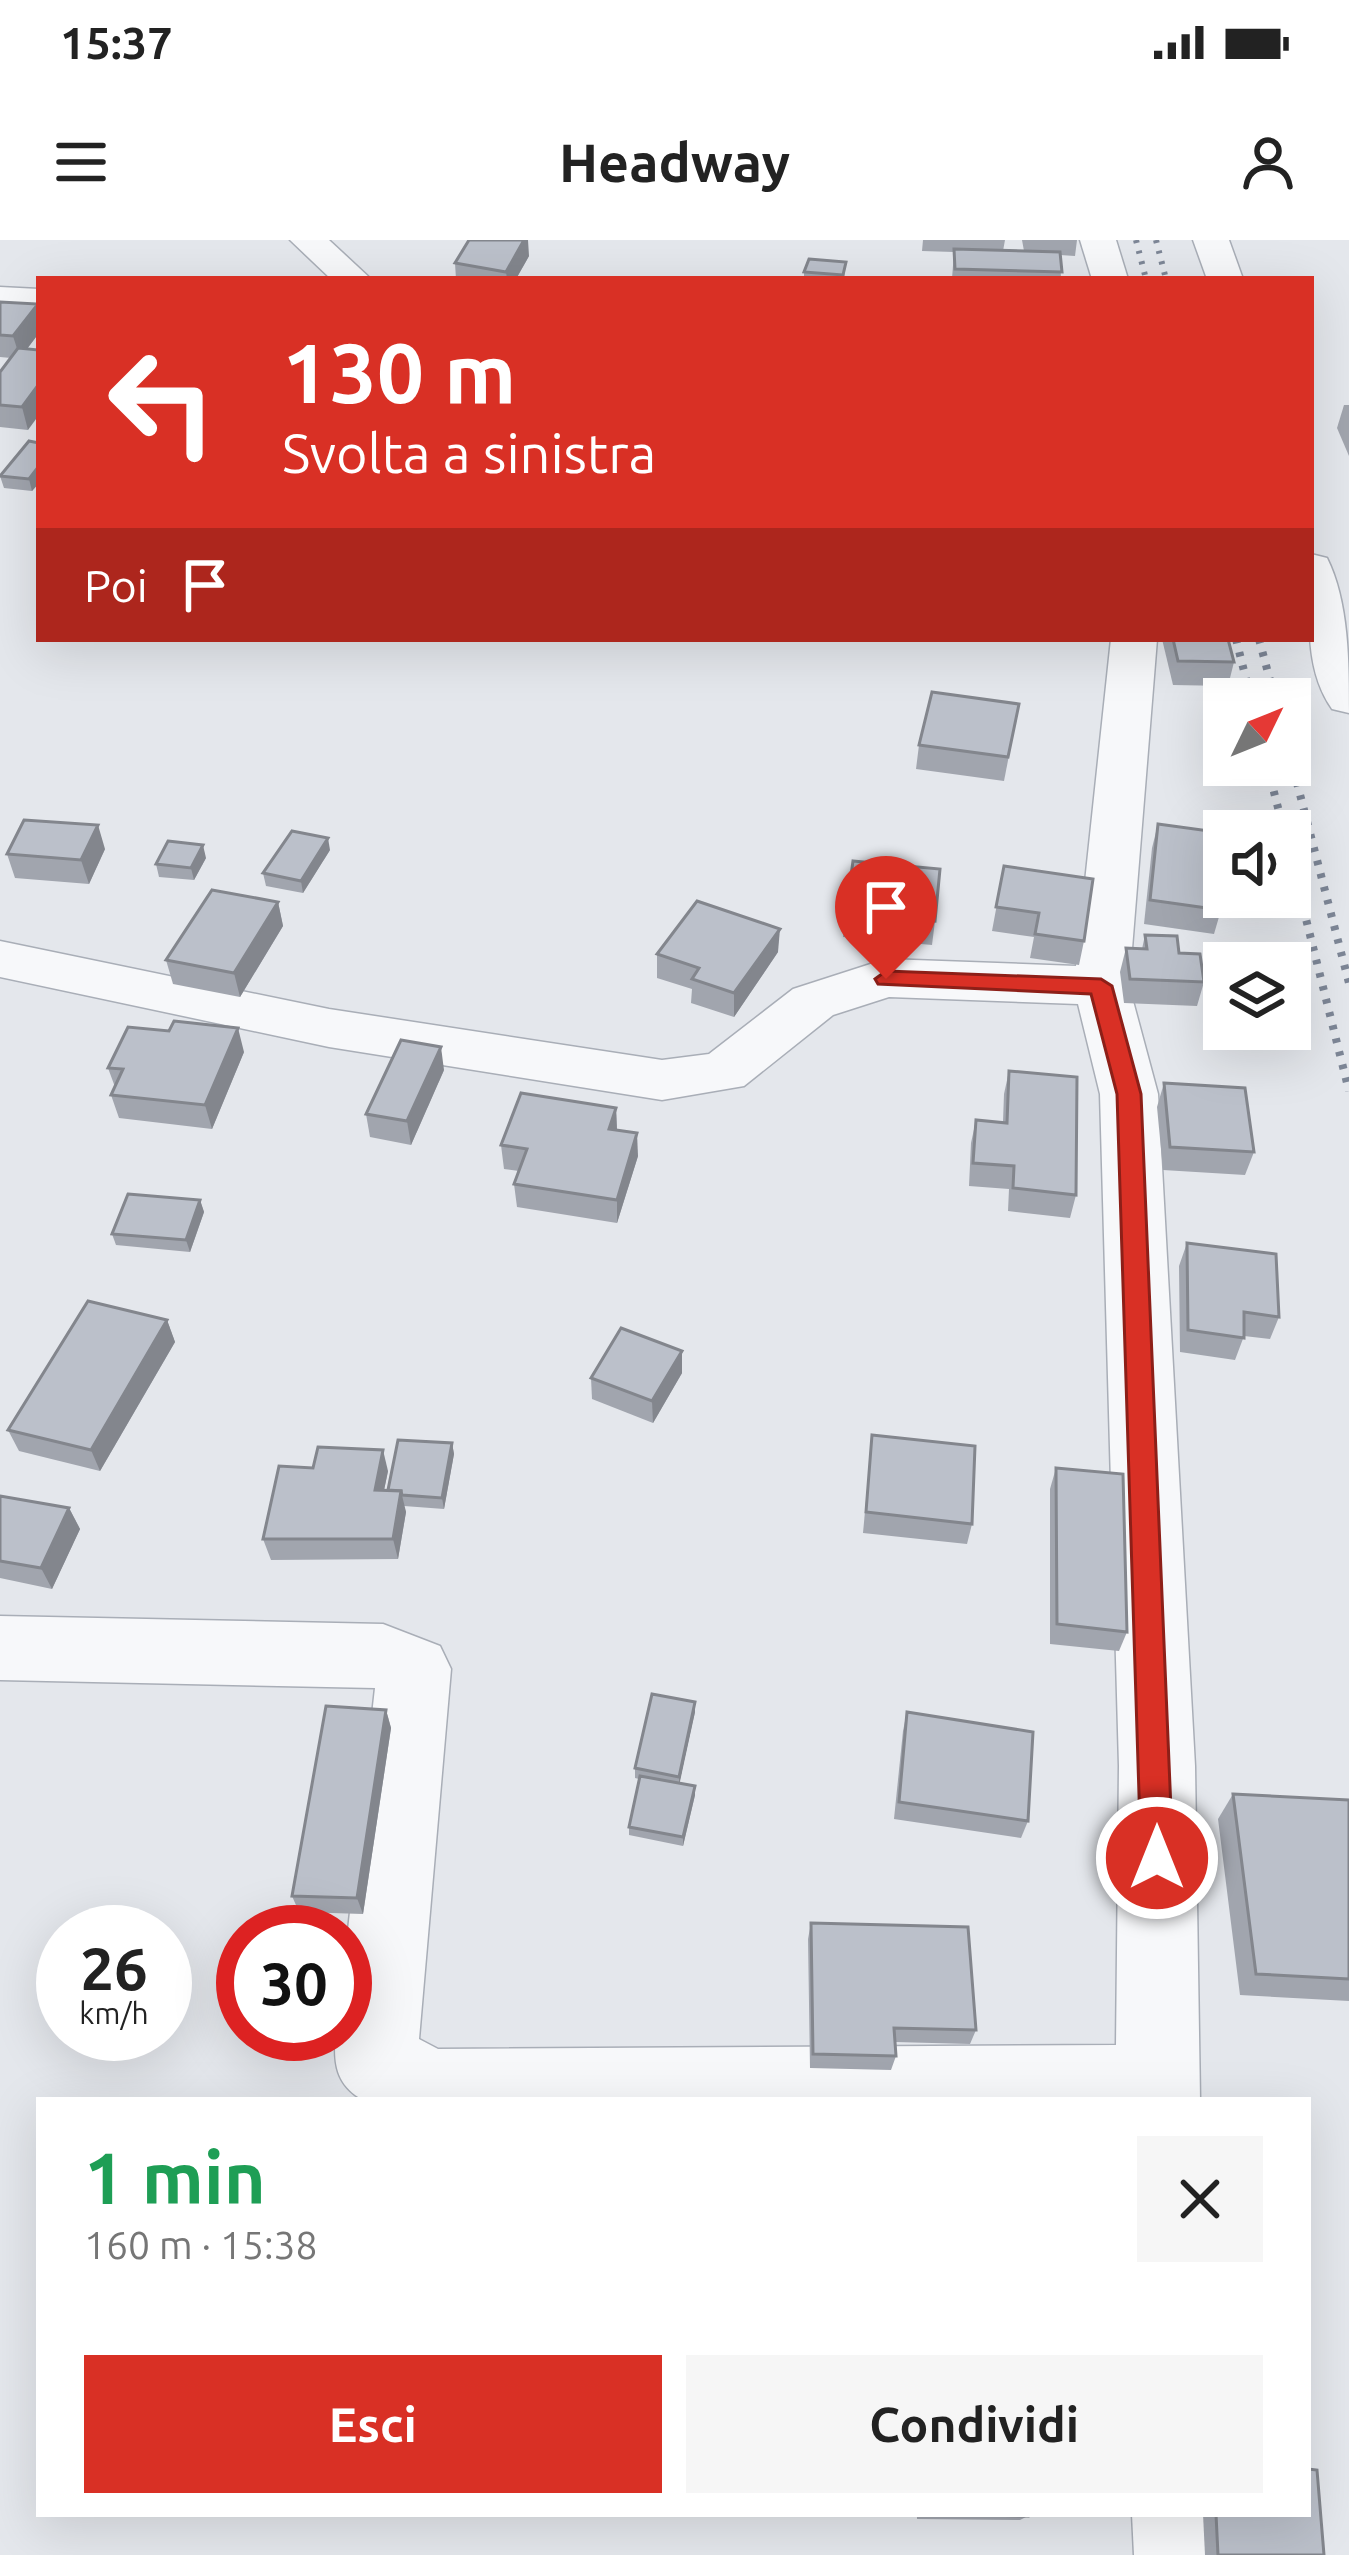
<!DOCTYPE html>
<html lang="it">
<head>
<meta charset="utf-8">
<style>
  body { margin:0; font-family:Ubuntu,sans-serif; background:#f6f6f6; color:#222; height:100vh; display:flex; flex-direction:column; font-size:45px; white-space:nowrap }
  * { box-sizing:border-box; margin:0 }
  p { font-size:39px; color:#767676 }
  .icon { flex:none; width:66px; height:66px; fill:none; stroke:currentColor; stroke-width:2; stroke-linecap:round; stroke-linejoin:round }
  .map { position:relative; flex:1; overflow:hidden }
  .sheet { position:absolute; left:36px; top:1857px; width:1275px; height:420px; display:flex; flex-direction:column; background:#fff; border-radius:0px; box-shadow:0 12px 48px #0002 }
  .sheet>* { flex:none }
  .top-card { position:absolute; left:36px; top:36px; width:1278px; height:366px; border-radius:0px; box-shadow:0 12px 48px #0002; background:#d93025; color:#fff; overflow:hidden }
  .needle { width:78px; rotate:47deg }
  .fabs { position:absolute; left:1203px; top:438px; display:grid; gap:24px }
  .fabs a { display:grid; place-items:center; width:108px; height:108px; border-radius:0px; background:#fff; box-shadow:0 12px 48px #0002; font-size:60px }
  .speed { position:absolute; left:36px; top:1665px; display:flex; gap:24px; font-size:60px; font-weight:700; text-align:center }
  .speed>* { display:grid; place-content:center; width:156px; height:156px; border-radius:50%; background:#fff; box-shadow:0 12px 48px #0002; line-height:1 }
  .speed small { font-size:30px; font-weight:400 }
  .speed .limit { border:18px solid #d22; background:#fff; color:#111 }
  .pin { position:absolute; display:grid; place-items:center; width:102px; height:102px; color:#fff; margin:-123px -51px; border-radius:50% 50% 50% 0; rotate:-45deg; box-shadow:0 0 12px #0007 }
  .pin .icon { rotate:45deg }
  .me { position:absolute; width:132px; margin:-66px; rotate:0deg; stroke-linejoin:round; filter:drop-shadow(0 0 9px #0008) }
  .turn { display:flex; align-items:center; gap:42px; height:252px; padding:0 48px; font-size:54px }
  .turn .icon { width:156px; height:156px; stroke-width:2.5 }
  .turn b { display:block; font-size:84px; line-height:102px }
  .then { display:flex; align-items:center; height:114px; padding:0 48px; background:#0003; gap:24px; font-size:45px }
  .round { display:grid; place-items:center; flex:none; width:126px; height:126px; border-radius:0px; background:#f6f6f6 }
  .head { display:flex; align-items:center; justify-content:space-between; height:204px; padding:0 48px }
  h1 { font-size:72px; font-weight:700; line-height:90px; color:#1e9e55 }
  .cta { display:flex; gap:24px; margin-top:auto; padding:24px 48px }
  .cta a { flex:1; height:138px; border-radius:0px; background:#d93025; color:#fff; font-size:48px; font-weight:700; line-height:138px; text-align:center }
  .cta a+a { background:#f6f6f6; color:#222 }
  .status { display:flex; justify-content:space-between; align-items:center; height:84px; padding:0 60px; background:#fff; direction:ltr }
  .status svg { height:33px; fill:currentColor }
  header { display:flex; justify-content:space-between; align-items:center; height:156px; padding:0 48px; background:#fff; font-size:54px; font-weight:700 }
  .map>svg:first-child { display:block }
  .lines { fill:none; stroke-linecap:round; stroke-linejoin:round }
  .minor-casing { stroke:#a9aeb7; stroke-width:3 }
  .minor { fill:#f7f8fa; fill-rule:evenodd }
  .rail-far1 { stroke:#7d8696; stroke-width:6; stroke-dasharray:3 8; stroke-linecap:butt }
  .rail { stroke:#7d8696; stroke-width:8; stroke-dasharray:4.5 9; stroke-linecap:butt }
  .wall { fill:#a1a5ae }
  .shaded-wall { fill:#83868d }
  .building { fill:#bbc0ca; stroke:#83868d; stroke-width:3 }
  .route { fill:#d93025; stroke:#8d1f18; stroke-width:3 }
</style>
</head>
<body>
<div class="status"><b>15:37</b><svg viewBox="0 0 49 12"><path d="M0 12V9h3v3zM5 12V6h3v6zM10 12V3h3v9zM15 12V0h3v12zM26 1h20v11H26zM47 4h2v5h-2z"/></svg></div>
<header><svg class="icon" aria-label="menu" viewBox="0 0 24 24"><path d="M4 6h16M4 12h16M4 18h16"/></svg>Headway<svg class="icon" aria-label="person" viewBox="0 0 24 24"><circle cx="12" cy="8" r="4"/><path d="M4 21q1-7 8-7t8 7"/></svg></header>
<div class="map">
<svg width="1349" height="2315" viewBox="0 0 1349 2315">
  <rect width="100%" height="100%" fill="#e4e7ec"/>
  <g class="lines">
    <defs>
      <g id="minor">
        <path d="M 290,0 L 329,0 L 371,39 L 331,39 Z"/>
        <path d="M 1080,0 L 1116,0 L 1128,39 L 1092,39 Z"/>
        <path d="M 1193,0 L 1229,0 L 1243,39 L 1207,39 Z"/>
        <path d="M 0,47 L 39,49 L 39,71 L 0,69 Z"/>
        <path d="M 1311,314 L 1327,318 C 1349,362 1349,423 1349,473 L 1332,469 C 1301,425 1311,366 1311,314 Z"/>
        <path d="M 1111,399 L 1157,399 L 1129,746 L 1158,854 L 1195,1526 L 1200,1860 L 363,1860 C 336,1845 333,1823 336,1794 L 345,1794 L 345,1717 L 375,1448 L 0,1440 L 0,1376 L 383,1384 L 440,1406 L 451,1429 L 419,1799 L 438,1809 L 1116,1805 L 1119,1526 L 1100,854 L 1078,764 L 889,757 L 833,775 L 744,846 L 662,860 L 329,807 L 0,737 L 0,701 L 329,769 L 662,820 L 709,814 L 793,749 L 886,719 L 1076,726 Z"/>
        <path d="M 1132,2274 L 1228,2274 L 1230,2315 L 1134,2315 Z"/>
      </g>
    </defs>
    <use href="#minor" class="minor-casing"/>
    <use href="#minor" class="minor"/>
    <g class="rail-far1">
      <path d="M 1136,0 L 1146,39"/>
      <path d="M 1156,0 L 1166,39"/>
    </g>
    <g class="rail">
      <path d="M 1236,399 L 1251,459"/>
      <path d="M 1259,399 L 1275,459"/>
      <path d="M 1290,516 L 1349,743"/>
      <path d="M 1267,525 L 1284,591"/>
      <path d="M 1290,615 L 1349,851"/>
    </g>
  </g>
  <g class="wall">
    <path d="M 923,0 L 1005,0 L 1003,11 L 1024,11 L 1022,0 L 1077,0 L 1075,16 L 1060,15 L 1061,39 L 952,39 L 954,12 L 922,11 Z"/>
    <path d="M 529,16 L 516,39 L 456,39 L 455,23 Z"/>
    <path d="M 846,22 L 844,39 L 804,39 L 804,32 Z"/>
    <path d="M 0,62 L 38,64 L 39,69 L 39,93 L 27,109 L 28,190 L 0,187 L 0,132 L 11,118 L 0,117 Z"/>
    <path d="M 1344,165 L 1349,165 L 1349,216 L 1337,188 Z"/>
    <path d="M 39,203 L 39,243 L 32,251 L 4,248 L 0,236 Z"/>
    <path d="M 1162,399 L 1228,399 L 1234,422 L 1228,446 L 1173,445 Z"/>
    <path d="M 1019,464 L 1004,541 L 916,529 L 919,505 Z"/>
    <path d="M 1158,584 L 1221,670 L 1214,694 L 1144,684 L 1152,608 Z"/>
    <path d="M 105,609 L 89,644 L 15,638 L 7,614 Z"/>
    <path d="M 330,610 L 303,653 L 266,646 L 263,633 Z"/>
    <path d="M 206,618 L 194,640 L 159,637 L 156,624 Z"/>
    <path d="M 1004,626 L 1084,701 L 1079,725 L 1030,718 L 1034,697 L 992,691 Z"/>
    <path d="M 278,662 L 283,686 L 240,757 L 173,744 L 166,720 Z"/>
    <path d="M 846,673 L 935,681 L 932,705 L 843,697 Z"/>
    <path d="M 1145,695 L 1204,742 L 1197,766 L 1124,763 L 1120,732 L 1126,708 L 1142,709 Z"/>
    <path d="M 778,712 L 734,777 L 691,763 L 692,749 L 657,738 L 657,714 Z"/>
    <path d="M 244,812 L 212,889 L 119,878 L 111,855 L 115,847 L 108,828 Z"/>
    <path d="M 444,830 L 411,905 L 370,897 L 366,874 Z"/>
    <path d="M 1009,831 L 1076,955 L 1070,978 L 1008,971 L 1009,949 L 969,946 L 971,903 L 976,880 L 1003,882 L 1004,854 Z"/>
    <path d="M 1164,843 L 1254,912 L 1245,935 L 1163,930 L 1157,867 Z"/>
    <path d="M 616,868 L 617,890 L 638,916 L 617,983 L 517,967 L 514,944 L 519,931 L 504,929 L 501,905 Z"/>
    <path d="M 200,960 L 204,972 L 190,1012 L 116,1005 L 112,994 Z"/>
    <path d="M 1187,1003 L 1279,1077 L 1270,1099 L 1244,1096 L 1235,1120 L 1180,1112 L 1179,1026 Z"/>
    <path d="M 167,1080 L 175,1102 L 100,1231 L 19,1211 L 8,1190 Z"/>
    <path d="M 682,1111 L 682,1133 L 653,1183 L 592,1159 L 591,1138 Z"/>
    <path d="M 872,1195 L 972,1284 L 967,1304 L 863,1293 Z"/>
    <path d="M 452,1203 L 454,1214 L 444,1269 L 404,1266 L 406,1272 L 398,1319 L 271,1320 L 263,1299 L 388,1231 L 384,1250 L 388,1250 Z"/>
    <path d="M 1056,1228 L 1127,1392 L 1119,1411 L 1050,1404 L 1050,1249 Z"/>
    <path d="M 0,1256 L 69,1268 L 80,1289 L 52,1349 L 0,1338 Z"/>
    <path d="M 695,1462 L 695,1472 L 679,1543 L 695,1555 L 683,1606 L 629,1595 L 629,1587 L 639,1539 L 635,1538 L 635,1528 Z"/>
    <path d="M 386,1470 L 391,1488 L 363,1674 L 299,1672 L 292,1656 Z"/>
    <path d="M 907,1472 L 1028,1581 L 1021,1598 L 894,1579 L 903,1491 Z"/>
    <path d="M 1233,1554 L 1349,1560 L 1349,1761 L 1240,1755 L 1218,1579 Z"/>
    <path d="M 811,1683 L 976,1790 L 970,1804 L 895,1802 L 896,1816 L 891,1830 L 810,1828 L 808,1699 Z"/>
    <path d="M 917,2274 L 1028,2274 L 1028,2276 L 1020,2280 L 917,2279 Z"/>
    <path d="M 1203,2274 L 1308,2274 L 1324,2315 L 1205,2315 Z"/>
  </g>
  <g class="shaded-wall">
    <path d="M 524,0 L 528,0 L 529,16 L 516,39 L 507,39 L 506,32 Z"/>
    <path d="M 38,64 L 39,93 L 20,118 L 13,96 Z"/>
    <path d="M 39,144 L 39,175 L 28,190 L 22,167 Z"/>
    <path d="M 39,226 L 39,243 L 32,251 L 29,239 Z"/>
    <path d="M 98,585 L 105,609 L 89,644 L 81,620 Z"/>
    <path d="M 328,598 L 330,610 L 303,653 L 301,641 Z"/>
    <path d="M 203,605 L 206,618 L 194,640 L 191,628 Z"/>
    <path d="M 278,662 L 283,686 L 240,757 L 234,733 Z"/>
    <path d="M 780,689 L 778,712 L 734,777 L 734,753 Z"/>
    <path d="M 238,788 L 244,812 L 212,889 L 205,865 Z"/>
    <path d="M 441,807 L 444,830 L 411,905 L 407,881 Z"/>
    <path d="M 616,868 L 617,891 L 609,889 Z"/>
    <path d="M 637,893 L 638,916 L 617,983 L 617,960 Z"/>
    <path d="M 200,960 L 204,972 L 190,1012 L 186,1000 Z"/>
    <path d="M 167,1080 L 175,1102 L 100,1231 L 91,1210 Z"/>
    <path d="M 682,1111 L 682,1133 L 653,1183 L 652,1161 Z"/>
    <path d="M 452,1203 L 454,1214 L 444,1269 L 442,1258 Z"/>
    <path d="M 383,1210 L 388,1231 L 380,1270 L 375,1250 Z"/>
    <path d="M 401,1251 L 406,1272 L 398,1319 L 393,1299 Z"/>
    <path d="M 69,1268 L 80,1289 L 52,1349 L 41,1328 Z"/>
    <path d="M 695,1462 L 695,1472 L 679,1546 L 679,1537 Z"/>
    <path d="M 386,1470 L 391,1488 L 363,1674 L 357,1658 Z"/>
    <path d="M 695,1546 L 695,1555 L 683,1606 L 683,1597 Z"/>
  </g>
  <g class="building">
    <path d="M 469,0 L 524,0 L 506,32 L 455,23 Z"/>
    <path d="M 954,9 L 1060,12 L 1062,32 L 955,29 Z"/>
    <path d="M 809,19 L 846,22 L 843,35 L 804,32 Z"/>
    <path d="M 0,62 L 38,64 L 13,96 L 0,95 Z"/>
    <path d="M 18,108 L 39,110 L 39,144 L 22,167 L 0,165 L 0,132 Z"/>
    <path d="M 29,201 L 39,203 L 39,226 L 29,239 L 0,236 Z"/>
    <path d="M 1173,399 L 1228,399 L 1234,422 L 1178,421 Z"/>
    <path d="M 932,452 L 1019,464 L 1008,517 L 919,505 Z"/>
    <path d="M 24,580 L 98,585 L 81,620 L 7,614 Z"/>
    <path d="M 1158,584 L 1224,593 L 1221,670 L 1150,660 Z"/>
    <path d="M 292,591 L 328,598 L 301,641 L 263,633 Z"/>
    <path d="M 168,601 L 203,605 L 191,628 L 156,624 Z"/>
    <path d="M 853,621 L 940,629 L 935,681 L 846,673 Z"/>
    <path d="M 1004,626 L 1093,639 L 1084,701 L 1035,694 L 1039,673 L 996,667 Z"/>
    <path d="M 212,650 L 278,662 L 234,733 L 166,720 Z"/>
    <path d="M 697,661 L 780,689 L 734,753 L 692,739 L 699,728 L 657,714 Z"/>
    <path d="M 1145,695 L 1177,696 L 1179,713 L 1200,714 L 1204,742 L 1130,739 L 1126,708 L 1147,709 Z"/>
    <path d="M 174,781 L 238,788 L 205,865 L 111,855 L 123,829 L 108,828 L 128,787 L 169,791 Z"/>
    <path d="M 401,800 L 441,807 L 407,881 L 366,874 Z"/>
    <path d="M 1009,831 L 1077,837 L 1076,955 L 1013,948 L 1014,926 L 973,923 L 976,880 L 1007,883 Z"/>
    <path d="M 1164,843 L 1245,848 L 1254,912 L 1170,907 Z"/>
    <path d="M 521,853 L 616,868 L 609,889 L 637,893 L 617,960 L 514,944 L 527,909 L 501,905 Z"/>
    <path d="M 128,954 L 200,960 L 186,1000 L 112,994 Z"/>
    <path d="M 1187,1003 L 1276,1014 L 1279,1077 L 1244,1072 L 1244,1098 L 1188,1090 Z"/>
    <path d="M 88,1061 L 167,1080 L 91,1210 L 8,1190 Z"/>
    <path d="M 621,1088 L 682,1111 L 652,1161 L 591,1138 Z"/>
    <path d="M 872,1195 L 975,1206 L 972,1284 L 866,1272 Z"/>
    <path d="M 398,1200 L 452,1203 L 442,1258 L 402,1255 L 401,1251 L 388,1250 Z"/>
    <path d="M 318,1207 L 383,1210 L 375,1250 L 401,1251 L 393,1299 L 263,1299 L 279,1226 L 313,1228 Z"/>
    <path d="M 1056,1228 L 1123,1234 L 1127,1392 L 1057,1384 Z"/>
    <path d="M 0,1256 L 69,1268 L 41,1328 L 0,1321 Z"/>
    <path d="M 652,1454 L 695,1462 L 679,1537 L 635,1528 Z"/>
    <path d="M 326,1466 L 386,1470 L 357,1658 L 292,1656 Z"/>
    <path d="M 907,1472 L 1033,1492 L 1028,1581 L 899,1562 Z"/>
    <path d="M 640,1536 L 695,1546 L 683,1597 L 629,1587 Z"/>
    <path d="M 1233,1554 L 1349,1560 L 1349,1739 L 1256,1734 Z"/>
    <path d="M 811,1683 L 968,1687 L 976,1790 L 894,1788 L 896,1816 L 813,1814 Z"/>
    <path d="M 1308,2229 L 1317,2230 L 1324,2315 L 1218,2315 L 1216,2274 L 1308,2274 Z"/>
    <path d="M 925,2274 L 1028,2274 L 1028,2276 Z"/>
  </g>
  <path class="route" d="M 886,731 L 1101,739 L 1112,746 L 1141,854 L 1173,1618 L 1168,1629 L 1157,1634 L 1145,1629 L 1141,1618 L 1117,854 L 1091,754 L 878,744 L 875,739 Z"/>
</svg>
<div class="fabs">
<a><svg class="needle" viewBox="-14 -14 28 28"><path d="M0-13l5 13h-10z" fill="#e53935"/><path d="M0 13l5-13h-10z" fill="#767676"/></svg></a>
<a><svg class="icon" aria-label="sound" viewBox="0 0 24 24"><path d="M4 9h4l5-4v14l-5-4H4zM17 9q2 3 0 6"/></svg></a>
<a><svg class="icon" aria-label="layers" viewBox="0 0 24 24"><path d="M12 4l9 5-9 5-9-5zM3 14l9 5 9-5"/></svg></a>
</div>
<div class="speed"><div>26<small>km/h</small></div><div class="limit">30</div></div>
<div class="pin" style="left:886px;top:739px;background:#d93025"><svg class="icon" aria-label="arrive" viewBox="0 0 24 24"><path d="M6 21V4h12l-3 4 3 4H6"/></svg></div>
<svg class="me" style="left:1157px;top:1618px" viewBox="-20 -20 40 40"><circle r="17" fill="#d93025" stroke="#fff" stroke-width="3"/><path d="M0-11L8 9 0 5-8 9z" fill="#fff"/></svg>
<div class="top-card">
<div class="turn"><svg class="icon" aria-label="left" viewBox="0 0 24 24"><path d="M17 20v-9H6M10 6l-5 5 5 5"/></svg><div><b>130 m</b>Svolta a sinistra</div></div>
<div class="then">Poi<svg class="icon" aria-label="arrive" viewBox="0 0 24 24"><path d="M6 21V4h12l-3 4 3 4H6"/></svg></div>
</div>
<section class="sheet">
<div class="head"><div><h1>1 min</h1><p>160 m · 15:38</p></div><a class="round"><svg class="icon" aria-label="close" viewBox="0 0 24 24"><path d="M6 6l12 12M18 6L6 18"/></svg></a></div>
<div class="cta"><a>Esci</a><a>Condividi</a></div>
</section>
</div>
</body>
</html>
